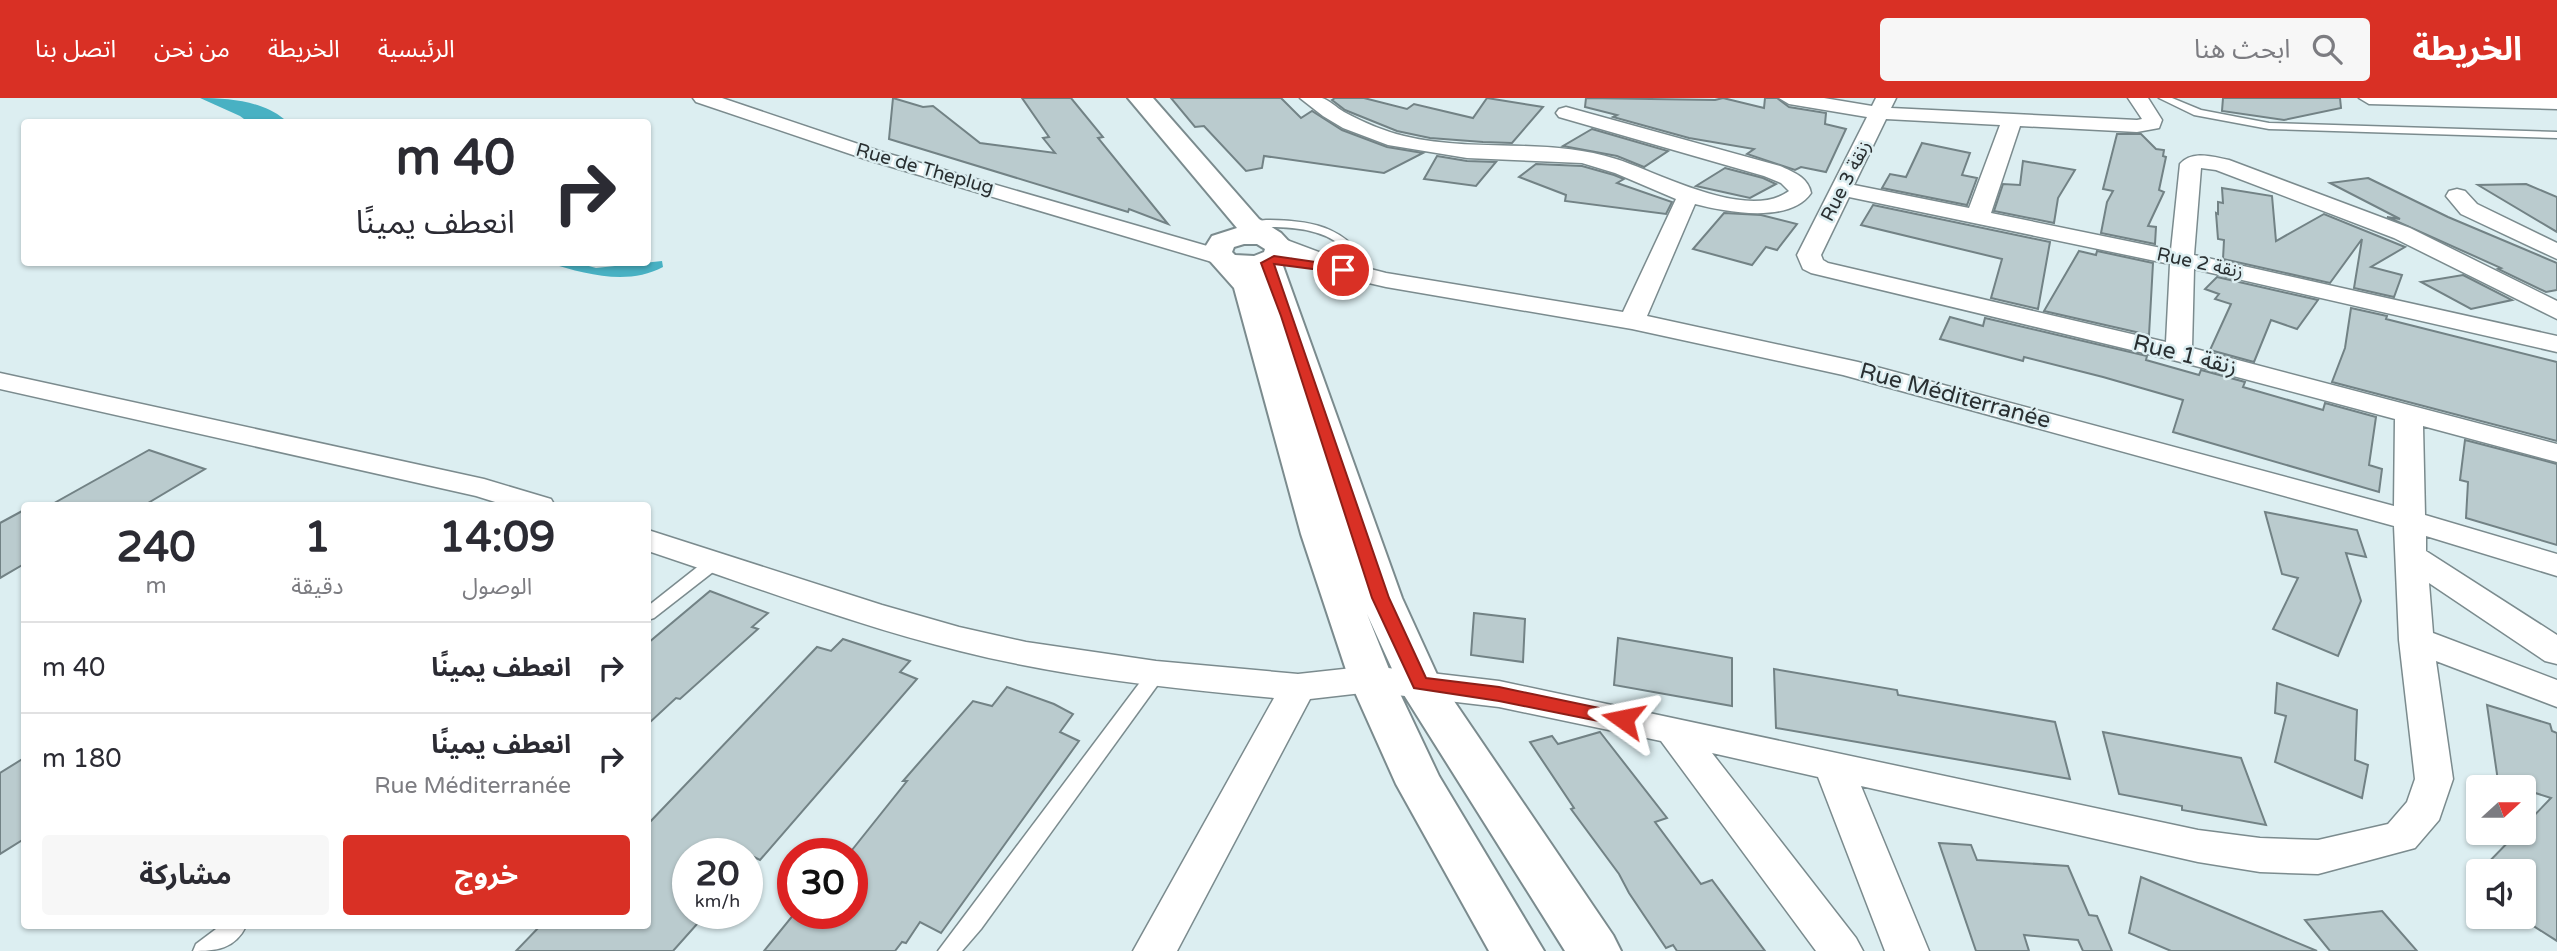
<!DOCTYPE html>
<html lang="ar">
<head>
<meta charset="utf-8">
<style>
  body { margin:0; font-family:"Varela Round","Noto Sans Arabic",sans-serif; background:#f7f7f7; color:#2b2b33; direction:rtl; height:100vh; display:flex; flex-direction:column; font-size:26px; white-space:nowrap }
  * { box-sizing:border-box; margin:0 }
  p { font-size:23px; color:#7c7c81 }
  .icon { flex:none; width:38px; height:38px; fill:none; stroke:currentColor; stroke-width:2; stroke-linecap:round; stroke-linejoin:round }
  .map { position:relative; flex:1; overflow:hidden; direction:ltr }
  .side { position:absolute; left:21px; top:404px; width:630px; height:427px; display:flex; flex-direction:column; background:#fff; border-radius:7px; box-shadow:0 2px 5px #0004; direction:rtl }
  .side>* { flex:none }
  .top-card { position:absolute; left:21px; top:21px; width:630px; height:147px; border-radius:7px; box-shadow:0 2px 5px #0004; direction:rtl; background:#fff; color:#2b2b33; overflow:hidden }
  .needle { width:46px; rotate:69deg }
  .fabs { position:absolute; left:2466px; top:677px; display:grid; gap:14px }
  .fabs a { display:grid; place-items:center; width:70px; height:70px; border-radius:7px; background:#fff; box-shadow:0 2px 5px #0004; font-size:35px }
  .speed { position:absolute; left:672px; top:740px; display:flex; gap:14px; font-size:35px; font-weight:700; text-align:center }
  .speed>* { display:grid; place-content:center; width:91px; height:91px; border-radius:50%; background:#fff; box-shadow:0 2px 5px #0004; line-height:1 }
  .speed small { font-size:18px; font-weight:400 }
  .speed .limit { border:10px solid #d22; background:#fff; color:#111 }
  .pin { position:absolute; display:grid; place-items:center; width:60px; height:60px; color:#fff; margin:-30px; border:4px solid #fff; border-radius:50%; box-shadow:0 2px 7px #0007 }
  .me { position:absolute; width:77px; margin:-38px; rotate:282deg; stroke-linejoin:round; filter:drop-shadow(0 0 5px #0008) }
  .turn { display:flex; align-items:center; gap:24px; height:147px; padding:0 21px; font-size:32px }
  .turn .icon { width:91px; height:91px; stroke-width:2.5 }
  .turn b { display:block; font-size:49px; line-height:60px }
  .eta { display:flex; justify-content:space-evenly; align-items:center; height:119px; text-align:center }
  .eta b { font-size:42px; font-weight:700; line-height:49px }
  .action { display:flex; gap:14px; margin-top:auto; padding:14px 21px }
  .action a { flex:1; height:80px; border-radius:7px; background:#d93025; color:#fff; font-size:28px; font-weight:700; line-height:80px; text-align:center }
  .action a+a { background:#f7f7f7; color:#2b2b33 }
  ul { padding:0; list-style:none }
  li { display:flex; align-items:center; gap:21px; height:91px; padding:0 21px; border-top:2px solid #e1e1e2 }
  li div { flex:1 }
  li b { display:block; font-size:26px }
  li em { font-style:normal }
  header { display:flex; align-items:center; gap:42px; box-sizing:border-box; height:98px; padding:0 35px; background:#d93025; color:#fff }
  header strong { font-size:33px }
  nav { display:flex; gap:38px; margin-inline-start:auto; font-size:24px }
  .search { width:490px; height:63px; background:#f7f7f7; display:flex; align-items:center; gap:18px; box-sizing:border-box; padding:0 24px; border-radius:7px; color:#7c7c81; font-size:26px }
  .map>svg:first-child { display:block }
  .water { fill:#48b1c3 }
  .building { fill:#bacbce; stroke:#728285; stroke-width:2 }
  .lines { fill:none; stroke-linecap:round; stroke-linejoin:round }
  .service-casing { stroke:#7b8b8e; stroke-width:3 }
  .minor-casing { stroke:#7b8b8e; stroke-width:3 }
  .tertiary-casing { stroke:#7b8b8e; stroke-width:4 }
  .service { fill:#fff; fill-rule:evenodd }
  .minor { fill:#fff; fill-rule:evenodd }
  .tertiary { fill:#fff; fill-rule:evenodd }
  .route { fill:#d93025; stroke:#8d1f18; stroke-width:2 }
  .labels { text-anchor:middle; dominant-baseline:central; stroke-width:5; stroke-linejoin:round; paint-order:stroke }
  .far-street-label { font-size:19px; fill:#292f31; stroke:#dceef1 }
  .street-label { font-size:23px; fill:#292f31; stroke:#dceef1 }
</style>
</head>
<body>
<header>
<strong>الخريطة</strong>
<div class="search"><svg class="icon" aria-label="search" viewBox="0 0 24 24"><circle cx="10" cy="10" r="6"/><path d="M15 15l6 6"/></svg>ابحث هنا</div>
<nav><a>الرئيسية</a><a>الخريطة</a><a>من نحن</a><a>اتصل بنا</a></nav>
</header>
<div class="map">
<svg width="2557" height="853" viewBox="0 0 2557 853">
  <rect width="100%" height="100%" fill="#dceef1"/>
  <g class="water">
    <path d="M 200,0 C 229,0 262,3 284,21 L 280,24 L 248,24 L 240,18 Z"/>
    <path d="M 662,163 L 663,169 C 628,188 585,176 549,165 L 578,165 L 596,170 Z"/>
  </g>
  <g class="building">
    <path d="M 893,0 L 923,9 L 933,8 L 980,45 L 1055,55 L 1043,40 L 1049,39 L 1022,0 L 1071,0 L 1103,39 L 1098,40 L 1168,126 L 1129,111 L 1128,114 L 889,41 Z"/>
    <path d="M 1171,0 L 1281,0 L 1301,20 L 1312,13 L 1342,32 L 1387,49 L 1423,55 L 1384,75 L 1264,58 L 1262,70 L 1246,73 L 1204,28 L 1195,29 Z"/>
    <path d="M 1335,0 L 1364,0 L 1407,11 L 1414,6 L 1473,20 L 1487,0 L 1543,9 L 1512,45 L 1483,44 L 1430,40 L 1397,33 L 1345,12 L 1332,2 Z"/>
    <path d="M 1586,0 L 1715,2 L 1723,0 L 1764,10 L 1765,0 L 1777,0 L 1789,9 L 1826,15 L 1825,26 L 1846,31 L 1826,74 L 1801,69 L 1795,72 L 1747,56 L 1754,51 L 1689,40 L 1613,19 L 1617,17 L 1585,9 Z"/>
    <path d="M 2223,0 L 2340,0 L 2341,10 L 2284,22 L 2222,13 Z"/>
    <path d="M 1592,31 L 1668,53 L 1644,69 L 1617,58 L 1563,48 Z"/>
    <path d="M 2117,36 L 2141,36 L 2156,51 L 2164,52 L 2163,58 L 2166,59 L 2159,92 L 2164,94 L 2148,128 L 2156,129 L 2155,146 L 2101,135 L 2107,104 L 2113,93 L 2103,91 Z"/>
    <path d="M 1922,45 L 1970,55 L 1962,77 L 1977,80 L 1967,107 L 1882,90 L 1890,76 L 1906,79 Z"/>
    <path d="M 1437,58 L 1467,63 L 1496,64 L 1476,88 L 1424,81 Z"/>
    <path d="M 2023,63 L 2075,72 L 2058,100 L 2054,125 L 1994,113 L 2003,86 L 2020,87 Z"/>
    <path d="M 1536,66 L 1582,68 L 1614,77 L 1624,81 L 1617,85 L 1672,104 L 1666,116 L 1565,103 L 1566,97 L 1519,79 Z"/>
    <path d="M 1725,70 L 1763,80 L 1776,86 L 1750,100 L 1696,88 Z"/>
    <path d="M 2368,80 L 2448,119 L 2557,165 L 2557,192 L 2546,194 L 2498,171 L 2501,170 L 2387,119 L 2400,121 L 2330,85 Z"/>
    <path d="M 2526,86 L 2557,99 L 2557,134 L 2478,87 Z"/>
    <path d="M 2222,90 L 2272,98 L 2276,143 L 2324,116 L 2405,149 L 2371,169 L 2402,177 L 2394,199 L 2354,190 L 2362,141 L 2330,185 L 2223,161 L 2224,142 L 2218,141 L 2216,115 L 2218,116 L 2218,104 L 2223,105 Z"/>
    <path d="M 1873,107 L 2050,144 L 2038,211 L 1991,200 L 2002,161 L 1861,127 Z"/>
    <path d="M 1724,115 L 1761,117 L 1797,126 L 1777,152 L 1766,149 L 1752,167 L 1693,151 Z"/>
    <path d="M 2079,153 L 2096,157 L 2097,153 L 2153,165 L 2149,237 L 2044,213 Z"/>
    <path d="M 2463,177 L 2512,202 L 2471,211 L 2421,184 Z"/>
    <path d="M 2217,179 L 2318,202 L 2297,231 L 2271,222 L 2254,264 L 2210,252 L 2231,206 L 2215,201 L 2219,196 L 2205,191 Z"/>
    <path d="M 2351,210 L 2387,218 L 2386,221 L 2557,264 L 2557,343 L 2332,284 L 2345,250 Z"/>
    <path d="M 1950,219 L 1983,228 L 1985,220 L 2147,258 L 2146,262 L 2199,277 L 2201,272 L 2245,284 L 2243,289 L 2323,312 L 2325,305 L 2376,319 L 2369,367 L 2382,371 L 2379,394 L 2173,334 L 2183,302 L 2103,279 L 2024,259 L 2023,263 L 1940,241 Z"/>
    <path d="M 2465,342 L 2557,366 L 2557,447 L 2466,420 L 2468,384 L 2460,382 Z"/>
    <path d="M 149,352 L 205,371 L 143,408 L 49,408 Z"/>
    <path d="M 24,412 L 24,466 L 0,480 L 0,425 Z"/>
    <path d="M 2265,414 L 2357,432 L 2366,459 L 2346,455 L 2361,503 L 2338,558 L 2273,531 L 2298,480 L 2282,476 Z"/>
    <path d="M 710,493 L 768,515 L 752,529 L 758,531 L 680,601 L 676,600 L 648,626 L 648,545 Z"/>
    <path d="M 1474,515 L 1525,521 L 1523,564 L 1471,557 Z"/>
    <path d="M 1618,540 L 1732,560 L 1732,608 L 1614,587 Z"/>
    <path d="M 843,541 L 910,563 L 900,574 L 917,581 L 760,762 L 748,756 L 688,756 L 688,816 L 706,816 L 673,853 L 516,853 L 540,828 L 648,828 L 648,726 L 817,549 L 831,553 Z"/>
    <path d="M 1774,571 L 1897,592 L 1898,597 L 2055,624 L 2070,681 L 1776,630 Z"/>
    <path d="M 2277,585 L 2357,612 L 2355,662 L 2368,667 L 2362,700 L 2275,664 L 2286,618 L 2275,615 Z"/>
    <path d="M 1007,589 L 1054,606 L 1073,616 L 1060,634 L 1079,643 L 941,835 L 920,824 L 906,845 L 902,844 L 895,853 L 764,853 L 794,816 L 852,816 L 852,752 L 907,683 L 903,683 L 973,603 L 992,608 Z"/>
    <path d="M 2487,607 L 2550,626 L 2552,633 L 2557,635 L 2557,843 L 2524,822 L 2524,774 L 2479,774 L 2517,735 L 2524,735 L 2524,728 L 2551,700 L 2498,683 Z"/>
    <path d="M 1600,634 L 1667,720 L 1655,724 L 1701,786 L 1712,782 L 1765,853 L 1677,853 L 1673,847 L 1666,850 L 1629,795 L 1619,776 L 1571,711 L 1574,710 L 1530,644 L 1552,638 L 1558,646 Z"/>
    <path d="M 2103,634 L 2241,660 L 2266,727 L 2182,712 L 2182,708 L 2119,696 Z"/>
    <path d="M 24,660 L 24,741 L 0,756 L 0,675 Z"/>
    <path d="M 1939,745 L 1971,747 L 1977,762 L 2068,768 L 2089,817 L 2097,818 L 2112,853 L 2083,853 L 2078,842 L 2024,837 L 2029,853 L 1976,853 Z"/>
    <path d="M 2141,779 L 2317,853 L 2171,853 L 2129,835 Z"/>
    <path d="M 2382,813 L 2417,853 L 2330,853 L 2305,822 Z"/>
  </g>
  <g class="lines">
    <defs>
      <g id="service">
        <path d="M 2159,0 L 2172,0 L 2201,12 L 2269,25 L 2557,34 L 2557,40 L 2269,31 L 2194,17 Z"/>
        <path d="M 1266,122 C 1315,122 1352,130 1373,178 L 1371,181 L 1363,181 C 1359,174 1357,167 1353,161 C 1336,133 1299,129 1269,129 C 1260,129 1250,132 1243,127 L 1249,124 Z"/>
        <path d="M 716,458 L 722,459 L 724,463 L 722,467 L 654,520 L 648,522 L 648,508 L 710,459 Z"/>
        <path d="M 1156,570 L 1162,571 L 1165,576 L 1162,581 L 981,831 L 962,853 L 938,853 L 1150,571 Z"/>
        <path d="M 220,828 L 246,828 C 235,851 216,853 193,853 L 196,846 Z"/>
      </g>
      <g id="minor">
        <path d="M 693,0 L 722,0 L 879,53 L 1228,154 L 1232,159 L 1228,164 L 1220,166 L 1212,164 L 865,61 L 696,4 Z"/>
        <path d="M 1300,0 C 1307,0 1315,0 1322,0 C 1329,2 1337,10 1344,14 C 1363,24 1383,33 1404,38 C 1473,55 1547,39 1616,61 C 1658,74 1747,124 1789,93 L 1781,85 L 1764,78 L 1559,19 L 1556,15 L 1559,11 L 1566,9 L 1780,68 C 1793,74 1808,79 1811,95 C 1790,126 1726,114 1695,106 L 1647,218 L 1858,264 L 2394,408 L 2395,321 L 2173,262 L 1811,175 L 1803,171 L 1797,157 L 1867,19 L 1789,6 L 1779,0 L 1824,0 L 1872,8 L 1876,0 L 1896,0 L 1891,10 L 2137,22 L 2142,21 L 2128,0 L 2148,0 L 2162,22 L 2159,30 L 2137,34 L 2020,28 L 1991,115 L 2171,152 L 2180,66 C 2192,52 2213,59 2229,62 L 2410,130 L 2557,203 L 2557,221 L 2394,140 L 2216,72 L 2201,70 L 2194,157 L 2557,238 L 2557,254 L 2194,171 L 2192,250 L 2557,346 L 2557,364 L 2423,328 L 2425,417 L 2557,456 L 2557,478 L 2426,438 L 2426,453 L 2557,537 L 2557,566 L 2545,563 L 2429,485 L 2433,535 L 2557,582 L 2557,609 L 2436,563 L 2453,681 L 2439,722 L 2415,750 L 2318,776 L 2260,774 L 2198,764 L 1861,688 L 1929,853 L 1885,853 L 1818,679 L 1712,655 L 1856,840 L 1863,853 L 1816,853 L 1661,643 L 1499,609 L 1371,594 L 1310,601 L 1177,853 L 1133,853 L 1274,600 C 1169,590 1063,579 960,553 C 854,527 751,487 648,453 L 648,432 L 882,507 L 959,529 L 1026,544 L 1156,563 L 1298,576 L 1371,568 L 1499,583 L 2198,732 L 2260,740 L 2318,742 L 2388,726 L 2407,704 L 2415,681 L 2399,542 L 2394,428 L 1843,277 L 1632,231 L 1386,189 L 1334,177 L 1268,150 L 1264,145 L 1268,140 L 1276,138 L 1351,166 L 1386,175 L 1623,214 L 1676,101 L 1615,75 L 1582,65 L 1467,60 L 1388,47 L 1343,30 L 1323,18 ZM 1886,21 L 2000,27 L 1969,110 L 1854,87 ZM 1849,99 L 2170,166 L 2166,244 L 1828,165 L 1823,162 L 1821,157 Z"/>
        <path d="M 2359,0 L 2557,0 L 2557,11 L 2369,6 Z"/>
        <path d="M 2457,91 L 2465,93 L 2477,106 L 2557,145 L 2557,161 L 2461,116 L 2446,98 L 2449,93 Z"/>
        <path d="M 0,275 L 484,381 L 551,401 L 555,408 L 508,408 L 476,398 L 0,291 Z"/>
      </g>
      <path id="tertiary" d="M 1128,0 L 1153,0 L 1259,121 L 1281,135 L 1294,149 L 1293,158 L 1283,168 L 1402,500 L 1439,581 L 1613,837 L 1621,853 L 1565,853 L 1404,597 L 1367,516 L 1393,581 L 1439,678 L 1544,853 L 1489,853 L 1396,686 L 1349,581 L 1301,436 L 1234,190 L 1202,154 L 1212,138 L 1237,130 ZM 1244,146 L 1257,146 L 1265,151 L 1264,154 L 1254,158 L 1235,157 L 1232,154 L 1234,149 Z"/>
    </defs>
    <use href="#service" class="service-casing"/>
    <use href="#minor" class="minor-casing"/>
    <use href="#tertiary" class="tertiary-casing"/>
    <use href="#service" class="service"/>
    <use href="#minor" class="minor"/>
    <use href="#tertiary" class="tertiary"/>
  </g>
  <path class="route" d="M 1274,158 L 1343,168 L 1349,172 L 1343,175 L 1274,166 L 1389,500 L 1426,580 L 1499,589 L 1623,615 L 1630,617 L 1632,621 L 1630,626 L 1623,628 L 1499,603 L 1414,590 L 1372,500 L 1281,218 L 1261,165 Z"/>
  <g class="labels">
    <g class="far-street-label">
      <text transform="translate(925 71) rotate(16)">Rue de Theplug</text>
      <text transform="translate(1846 83) rotate(-63)">Rue 3 زنقة</text>
      <text transform="translate(2200 165) rotate(12)">Rue 2 زنقة</text>
    </g>
    <g class="street-label">
      <text transform="translate(2185 257) rotate(14)">Rue 1 زنقة</text>
      <text transform="translate(1955 298) rotate(15)">Rue Méditerranée</text>
    </g>
  </g>
</svg>
<div class="fabs">
<a><svg class="needle" viewBox="-14 -14 28 28"><path d="M0-13l5 13h-10z" fill="#e53935"/><path d="M0 13l5-13h-10z" fill="#7c7c81"/></svg></a>
<a><svg class="icon" aria-label="sound" viewBox="0 0 24 24"><path d="M4 9h4l5-4v14l-5-4H4zM17 9q2 3 0 6"/></svg></a>
</div>
<div class="speed"><div>20<small>km/h</small></div><div class="limit">30</div></div>
<div class="pin" style="left:1343px;top:172px;background:#d93025"><svg class="icon" aria-label="arrive" viewBox="0 0 24 24"><path d="M6 21V4h12l-3 4 3 4H6"/></svg></div>
<svg class="me" style="left:1623px;top:621px" viewBox="-20 -20 40 40"><path d="M0-17L14 15 0 8-14 15z" fill="#d93025" stroke="#fff" stroke-width="4"/></svg>
<div class="top-card">
<div class="turn"><svg class="icon" aria-label="right" viewBox="0 0 24 24"><path d="M7 20v-9h11M14 6l5 5-5 5"/></svg><div><b>40 m</b>انعطف يمينًا</div></div>
</div>
<section class="side">
<div class="eta">
<div><b>14:09</b><p>الوصول</p></div>
<div><b>1</b><p>دقيقة</p></div>
<div><b>240</b><p>m</p></div>
</div>
<ul>
<li><svg class="icon" aria-label="right" viewBox="0 0 24 24"><path d="M7 20v-9h11M14 6l5 5-5 5"/></svg><div><b>انعطف يمينًا</b></div><em>40 m</em></li>
<li><svg class="icon" aria-label="right" viewBox="0 0 24 24"><path d="M7 20v-9h11M14 6l5 5-5 5"/></svg><div><b>انعطف يمينًا</b><p>Rue Méditerranée</p></div><em>180 m</em></li>
</ul>
<div class="action"><a>خروج</a><a>مشاركة</a></div>
</section>
</div>
</body>
</html>
